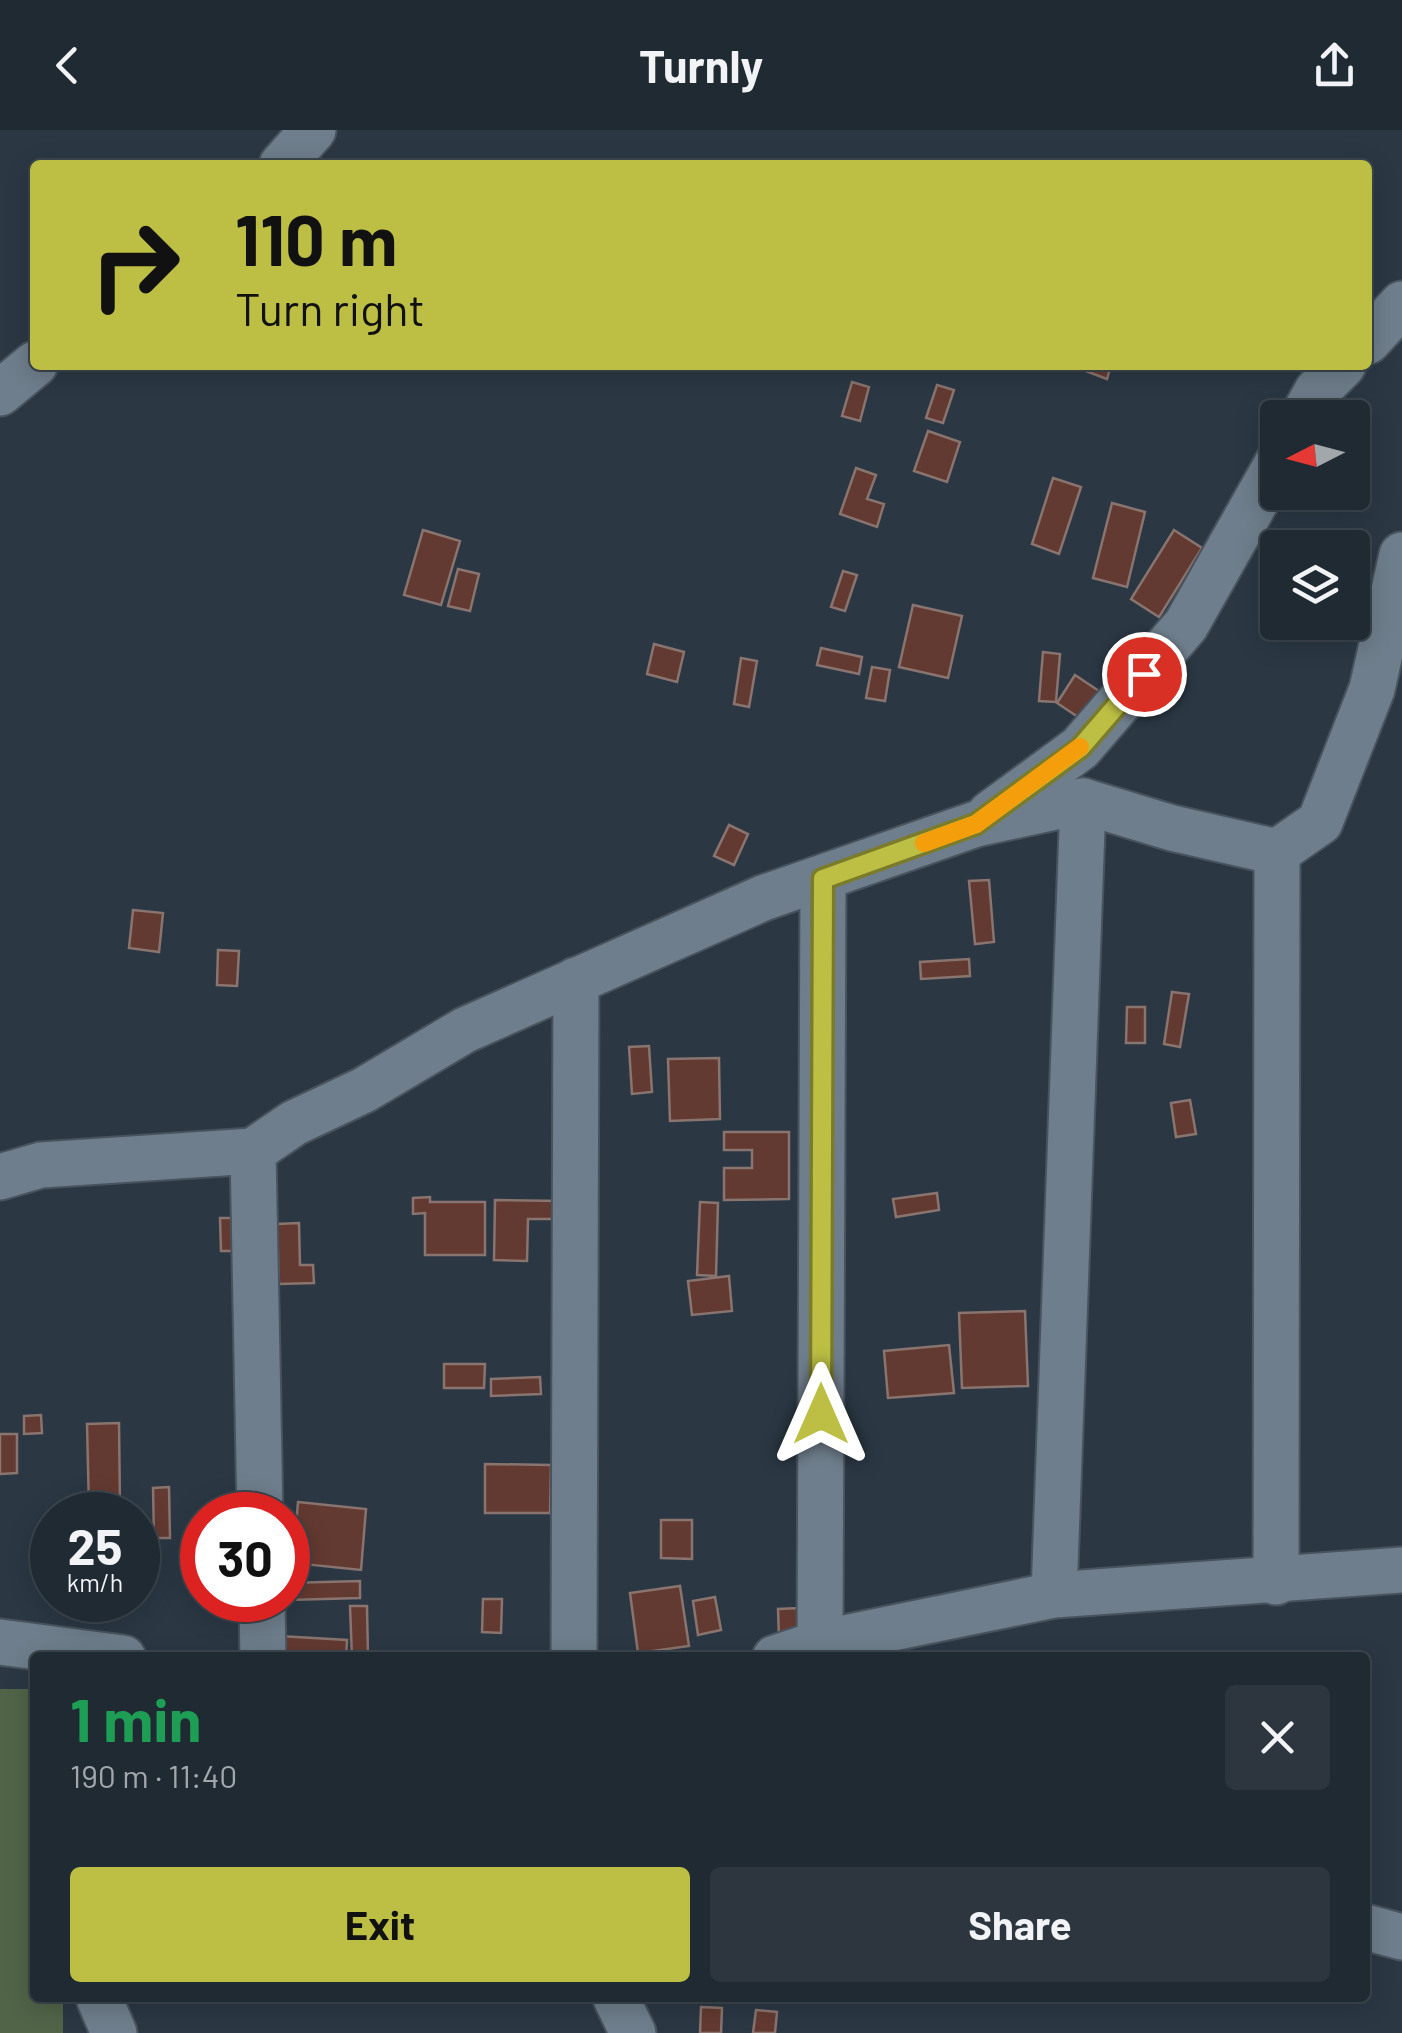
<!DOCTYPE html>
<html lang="en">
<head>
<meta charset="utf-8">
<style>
  body { margin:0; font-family:Barlow,sans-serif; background:#2d363f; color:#f1f3f6; height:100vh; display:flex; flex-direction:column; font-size:38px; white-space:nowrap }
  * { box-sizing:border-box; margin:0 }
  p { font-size:32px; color:#a2a7ac }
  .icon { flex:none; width:55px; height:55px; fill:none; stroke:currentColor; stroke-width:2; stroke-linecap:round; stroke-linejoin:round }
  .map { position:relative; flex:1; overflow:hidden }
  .sheet { position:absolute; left:30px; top:1522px; width:1340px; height:350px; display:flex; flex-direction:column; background:#202a33; border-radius:10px; box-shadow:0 5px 25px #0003,0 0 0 2px #3d464e }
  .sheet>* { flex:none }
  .guide { position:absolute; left:30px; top:30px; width:1342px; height:210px; border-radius:10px; box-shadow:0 5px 25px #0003,0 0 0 2px #3d464e; background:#bcbf44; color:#111; overflow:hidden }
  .needle { width:65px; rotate:264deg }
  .tools { position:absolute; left:1260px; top:270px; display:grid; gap:20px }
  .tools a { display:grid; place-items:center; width:110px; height:110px; border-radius:10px; background:#202a33; box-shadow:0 5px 25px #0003,0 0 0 2px #3d464e; font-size:50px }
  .speed { position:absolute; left:30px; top:1362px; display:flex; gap:20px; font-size:50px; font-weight:700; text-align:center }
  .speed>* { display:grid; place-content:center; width:130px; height:130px; border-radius:50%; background:#202a33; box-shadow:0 5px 25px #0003,0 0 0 2px #3d464e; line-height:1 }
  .speed small { font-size:25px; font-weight:400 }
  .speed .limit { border:15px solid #d22; background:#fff; color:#111 }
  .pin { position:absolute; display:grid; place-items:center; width:85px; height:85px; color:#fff; margin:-42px; border:5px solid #fff; border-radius:50%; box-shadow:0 2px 10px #0007 }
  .me { position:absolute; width:110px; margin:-55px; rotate:0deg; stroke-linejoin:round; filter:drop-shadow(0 0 8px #0008) }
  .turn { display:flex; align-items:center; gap:35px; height:210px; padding:0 40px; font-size:45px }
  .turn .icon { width:130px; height:130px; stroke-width:2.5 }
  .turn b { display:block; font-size:70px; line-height:85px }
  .round { display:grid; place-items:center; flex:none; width:105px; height:105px; border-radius:10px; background:#2d363f }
  .head { display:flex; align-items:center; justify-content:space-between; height:170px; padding:0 40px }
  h1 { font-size:60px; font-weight:700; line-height:75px; color:#1e9e55 }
  .button { display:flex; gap:20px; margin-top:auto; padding:20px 40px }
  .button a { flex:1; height:115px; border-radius:10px; background:#bcbf44; color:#111; font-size:40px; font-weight:700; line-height:115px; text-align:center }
  .button a+a { background:#2d363f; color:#f1f3f6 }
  header { display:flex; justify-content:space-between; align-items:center; height:130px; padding:0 40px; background:#202a33; font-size:45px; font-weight:700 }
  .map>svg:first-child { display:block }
  .green { fill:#516448 }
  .building { fill:#633a31; stroke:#89746f; stroke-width:2.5 }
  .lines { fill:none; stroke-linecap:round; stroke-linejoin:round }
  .minor-casing { stroke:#48535d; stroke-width:49 }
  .minor { stroke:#6f7e8c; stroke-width:45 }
  .route-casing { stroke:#7a7c2c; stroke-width:25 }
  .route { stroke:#bcbf44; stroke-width:18 }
  .slow { stroke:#f59e0b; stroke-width:18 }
</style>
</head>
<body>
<header><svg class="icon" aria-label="back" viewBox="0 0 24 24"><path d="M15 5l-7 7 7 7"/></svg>Turnly<svg class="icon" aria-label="share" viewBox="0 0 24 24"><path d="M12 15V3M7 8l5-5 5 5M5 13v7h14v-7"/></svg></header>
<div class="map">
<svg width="1402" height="1903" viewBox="0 0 1402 1903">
  <rect width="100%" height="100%" fill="#2b3844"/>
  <path class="green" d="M 0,1559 L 35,1559 L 35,1868 L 63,1868 L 63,1903 L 0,1903 Z"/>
  <g class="building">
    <path d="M 1070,235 L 1111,235 L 1107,249 Z"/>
    <path d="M 852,252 L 869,257 L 860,291 L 842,286 Z"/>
    <path d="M 937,255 L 954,260 L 943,293 L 926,288 Z"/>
    <path d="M 928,301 L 960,312 L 947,352 L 914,341 Z"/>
    <path d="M 856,338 L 876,345 L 867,369 L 884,374 L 877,397 L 840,384 Z"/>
    <path d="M 1053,348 L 1081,357 L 1059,424 L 1032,414 Z"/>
    <path d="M 1112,373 L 1145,382 L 1127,457 L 1093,448 Z"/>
    <path d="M 423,400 L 460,411 L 441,475 L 404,465 Z"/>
    <path d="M 1174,400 L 1202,418 L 1159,487 L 1131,469 Z"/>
    <path d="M 458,439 L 479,444 L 470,481 L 448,476 Z"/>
    <path d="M 843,441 L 857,445 L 845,481 L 831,477 Z"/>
    <path d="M 913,475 L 962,486 L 948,548 L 899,537 Z"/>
    <path d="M 654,514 L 684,522 L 677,552 L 647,544 Z"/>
    <path d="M 821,518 L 862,527 L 859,544 L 817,535 Z"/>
    <path d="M 1043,522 L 1060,524 L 1056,572 L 1039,571 Z"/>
    <path d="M 741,528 L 757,531 L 749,577 L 734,574 Z"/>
    <path d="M 872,537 L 890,540 L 885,571 L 866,568 Z"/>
    <path d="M 1075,545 L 1102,563 L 1084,591 L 1057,573 Z"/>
    <path d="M 729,695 L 748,704 L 734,735 L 714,726 Z"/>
    <path d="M 989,750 L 994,812 L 975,814 L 969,751 Z"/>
    <path d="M 133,780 L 163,783 L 159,822 L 129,818 Z"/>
    <path d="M 218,820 L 239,821 L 237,856 L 217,855 Z"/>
    <path d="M 969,829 L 970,846 L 921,849 L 920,832 Z"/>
    <path d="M 1172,862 L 1189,864 L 1180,917 L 1164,914 Z"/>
    <path d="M 1127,877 L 1145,877 L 1145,913 L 1126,913 Z"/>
    <path d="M 649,916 L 652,962 L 632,964 L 629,917 Z"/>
    <path d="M 719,928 L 720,989 L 670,991 L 668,929 Z"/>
    <path d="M 1190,970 L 1196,1004 L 1176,1007 L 1171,973 Z"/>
    <path d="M 724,1002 L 789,1002 L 789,1069 L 724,1070 L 724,1038 L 752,1038 L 752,1020 L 724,1020 Z"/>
    <path d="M 937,1063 L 939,1080 L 896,1087 L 893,1069 Z"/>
    <path d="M 430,1067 L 430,1072 L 485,1072 L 485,1125 L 425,1125 L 425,1083 L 413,1084 L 413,1068 Z"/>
    <path d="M 495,1070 L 562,1071 L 562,1089 L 528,1089 L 527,1131 L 494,1130 Z"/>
    <path d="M 700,1072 L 718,1073 L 716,1146 L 697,1145 Z"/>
    <path d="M 220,1088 L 238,1088 L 239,1121 L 221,1121 Z"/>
    <path d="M 299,1093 L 300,1135 L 313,1135 L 314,1153 L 279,1154 L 277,1094 Z"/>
    <path d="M 729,1146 L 732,1181 L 692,1185 L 688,1151 Z"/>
    <path d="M 1025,1181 L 1028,1256 L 962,1258 L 959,1183 Z"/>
    <path d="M 949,1215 L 954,1263 L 888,1268 L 884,1221 Z"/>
    <path d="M 444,1234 L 485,1234 L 484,1258 L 444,1258 Z"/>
    <path d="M 540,1247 L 541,1264 L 491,1266 L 491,1249 Z"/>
    <path d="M 41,1285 L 42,1303 L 24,1304 L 24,1286 Z"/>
    <path d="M 119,1293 L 120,1378 L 89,1379 L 87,1294 Z"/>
    <path d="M 0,1304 L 17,1304 L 17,1343 L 0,1344 Z"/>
    <path d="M 485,1334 L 551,1335 L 550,1383 L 485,1383 Z"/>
    <path d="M 169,1357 L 170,1408 L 154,1408 L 153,1358 Z"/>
    <path d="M 298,1372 L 366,1379 L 361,1440 L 293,1433 Z"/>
    <path d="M 661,1390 L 692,1390 L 692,1429 L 661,1428 Z"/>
    <path d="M 360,1451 L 360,1468 L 288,1470 L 288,1453 Z"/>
    <path d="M 680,1456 L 689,1516 L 638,1523 L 630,1463 Z"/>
    <path d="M 715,1467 L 721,1500 L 698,1505 L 693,1471 Z"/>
    <path d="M 483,1469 L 502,1469 L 501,1503 L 482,1502 Z"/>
    <path d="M 350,1476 L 367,1476 L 368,1528 L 352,1528 Z"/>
    <path d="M 800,1478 L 801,1509 L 779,1510 L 778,1479 Z"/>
    <path d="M 279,1506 L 347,1510 L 346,1528 L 278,1528 Z"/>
    <path d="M 701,1877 L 722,1878 L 721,1903 L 700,1903 Z"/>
    <path d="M 756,1880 L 777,1882 L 775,1903 L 753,1903 Z"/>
  </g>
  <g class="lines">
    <defs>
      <g id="minor">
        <path d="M 282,35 L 313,0"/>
        <path d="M 1368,211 L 1402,174"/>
        <path d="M 0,263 L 35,234"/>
        <path d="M 1302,288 L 1317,261 L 1343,235"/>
        <path d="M 990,684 L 1080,618 L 1186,495 L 1278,332"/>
        <path d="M 253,1021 L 260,1385"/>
        <path d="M 0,1047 L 41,1035 L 253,1021 L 294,993 L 364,960 L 465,900 L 763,768 L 976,694 L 1083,671 L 1172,698 L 1277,722 L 1320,692 L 1372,559 L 1402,425"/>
        <path d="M 1276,1452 L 1277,722"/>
        <path d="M 1054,1465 L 1083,671"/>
        <path d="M 262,1470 L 263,1528"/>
        <path d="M 0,1512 L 123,1528"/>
        <path d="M 820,1513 L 823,749"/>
        <path d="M 574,1528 L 576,850"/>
        <path d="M 775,1528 L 820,1513 L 1054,1465 L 1402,1440"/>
        <path d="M 1365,1797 L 1402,1807"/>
        <path d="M 99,1868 L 114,1903"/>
        <path d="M 616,1868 L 633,1903"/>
      </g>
    </defs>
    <use href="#minor" class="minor-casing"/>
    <use href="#minor" class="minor"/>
  </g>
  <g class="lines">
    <defs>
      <path id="route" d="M 821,1284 L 823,749 L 976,694 L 1080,618 L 1144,544"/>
    </defs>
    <use href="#route" class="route-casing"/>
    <use href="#route" class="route"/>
    <path class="slow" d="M 924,713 L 976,694 L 1080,617"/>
  </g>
</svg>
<div class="tools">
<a><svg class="needle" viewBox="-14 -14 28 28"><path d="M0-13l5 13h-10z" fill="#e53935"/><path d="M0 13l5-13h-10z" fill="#a2a7ac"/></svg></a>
<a><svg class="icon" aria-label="layers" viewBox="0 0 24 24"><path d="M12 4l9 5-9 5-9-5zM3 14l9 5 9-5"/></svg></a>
</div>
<div class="speed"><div>25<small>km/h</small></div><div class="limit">30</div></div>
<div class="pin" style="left:1144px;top:544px;background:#d93025"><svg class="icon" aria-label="arrive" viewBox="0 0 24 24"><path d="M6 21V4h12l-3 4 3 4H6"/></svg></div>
<svg class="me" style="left:821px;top:1284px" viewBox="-20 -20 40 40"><path d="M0-17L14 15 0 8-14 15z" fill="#bcbf44" stroke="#fff" stroke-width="4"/></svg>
<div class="guide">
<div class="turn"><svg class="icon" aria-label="right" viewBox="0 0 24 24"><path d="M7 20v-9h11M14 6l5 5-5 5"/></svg><div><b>110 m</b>Turn right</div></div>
</div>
<section class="sheet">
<div class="head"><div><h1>1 min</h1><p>190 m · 11:40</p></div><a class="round"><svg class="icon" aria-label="close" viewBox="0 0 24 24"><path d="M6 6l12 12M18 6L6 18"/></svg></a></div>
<div class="button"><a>Exit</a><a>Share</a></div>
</section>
</div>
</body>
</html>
